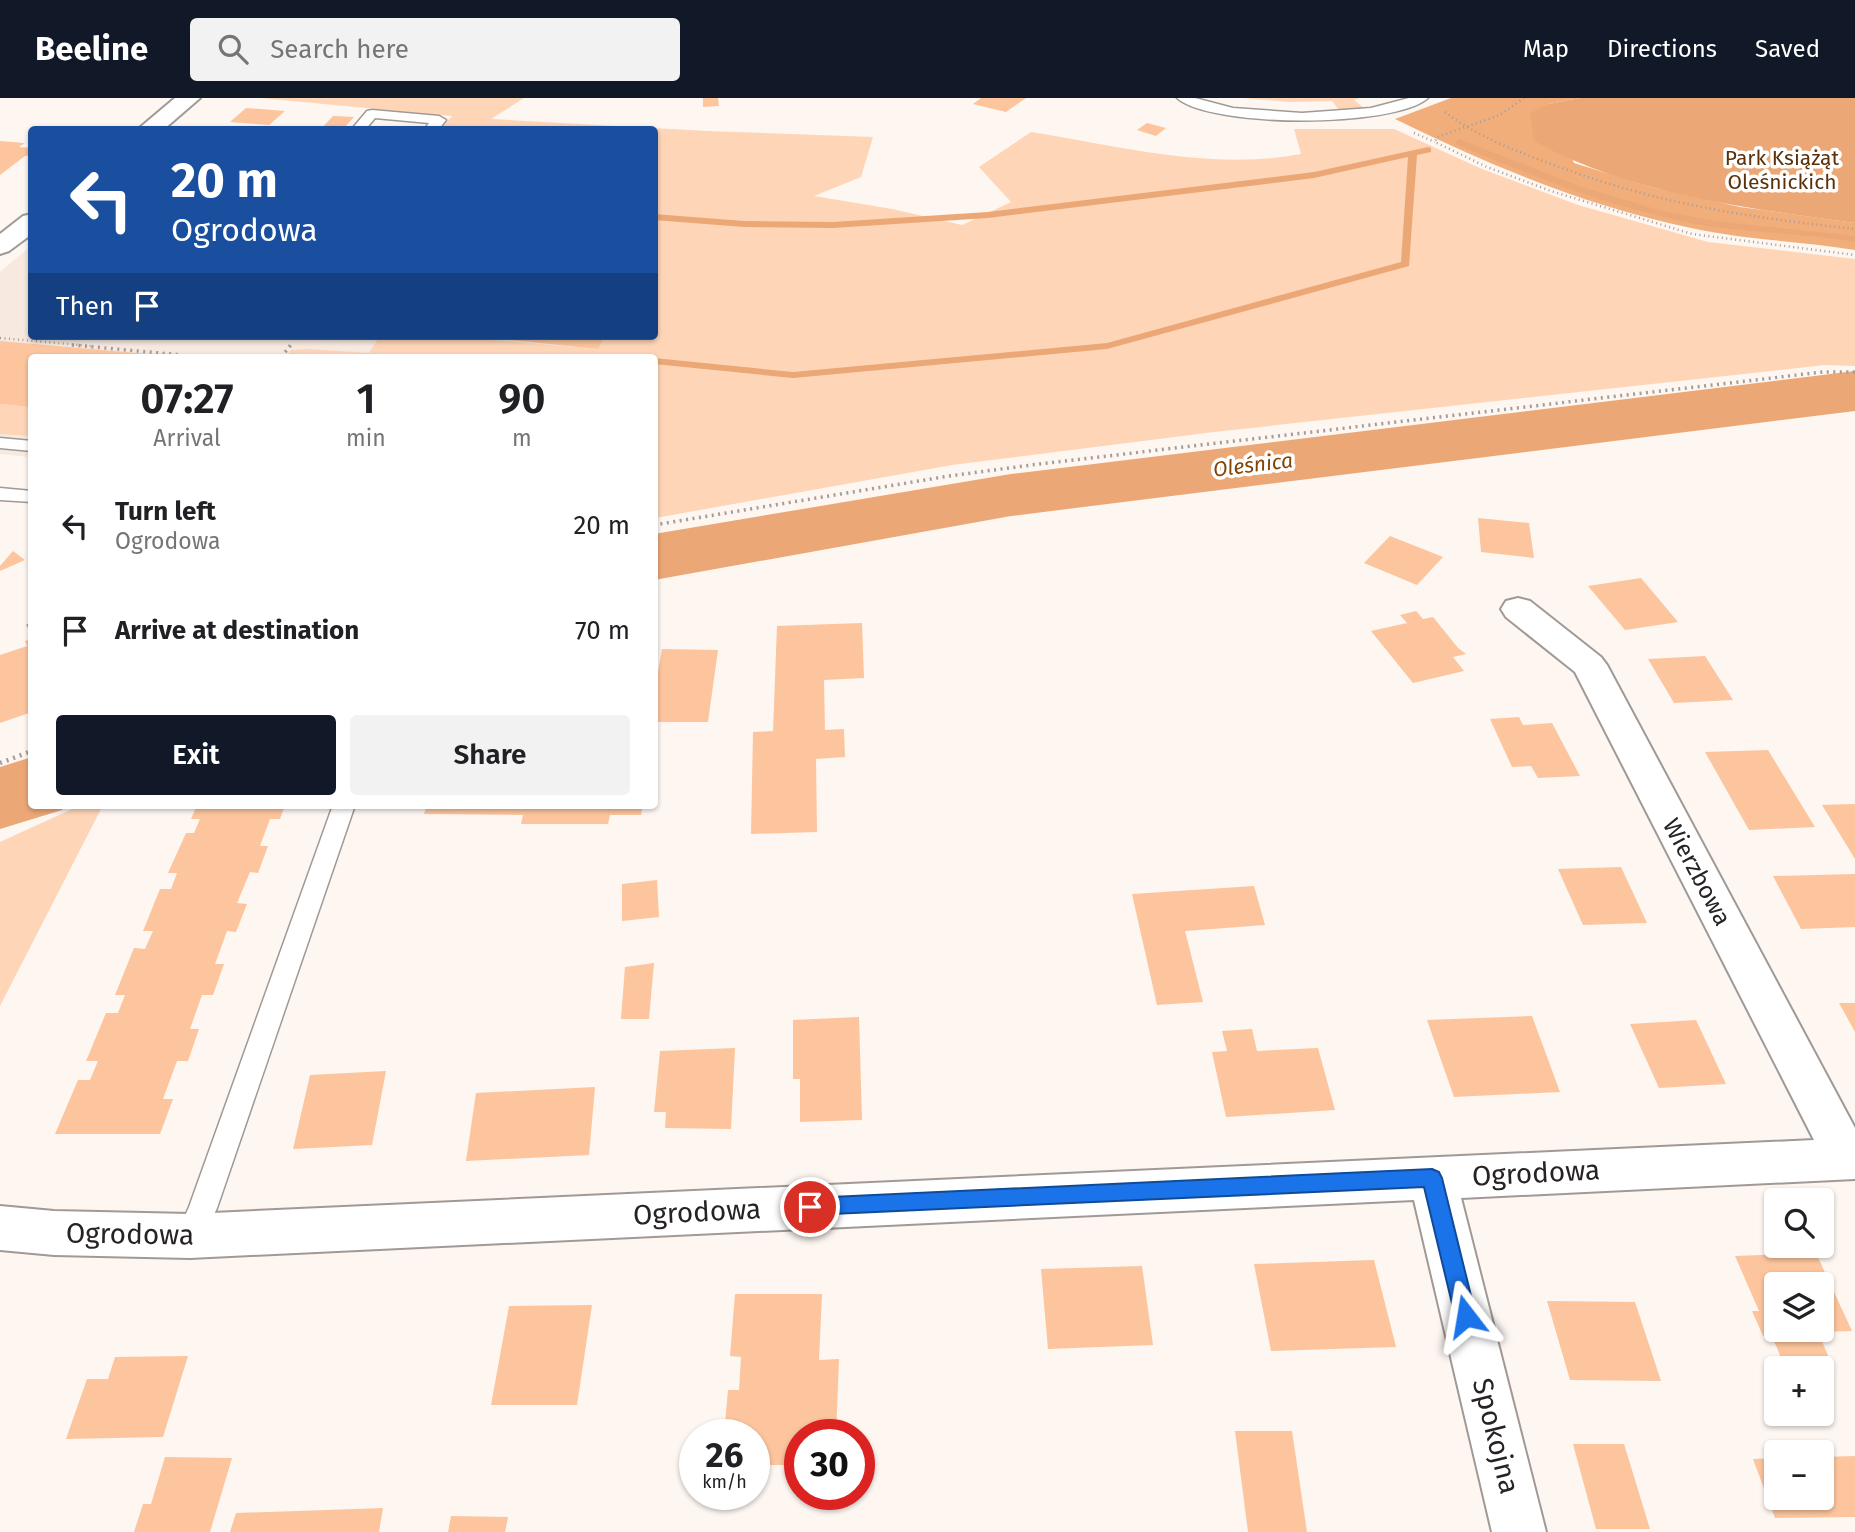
<!DOCTYPE html>
<html lang="en">
<head>
<meta charset="utf-8">
<style>
  body { margin:0; font-family:"Fira Sans",sans-serif; background:#f2f2f2; color:#202124; height:100vh; display:flex; flex-direction:column; font-size:26px; white-space:nowrap }
  * { box-sizing:border-box; margin:0 }
  p { font-size:23px; color:#757577 }
  .icon { flex:none; width:38px; height:38px; fill:none; stroke:currentColor; stroke-width:2; stroke-linecap:round; stroke-linejoin:round }
  .map { position:relative; flex:1; overflow:hidden }
  .side { position:absolute; left:28px; top:256px; width:630px; height:455px; display:flex; flex-direction:column; background:#fff; border-radius:7px; box-shadow:0 2px 5px #0004 }
  .side>* { flex:none }
  .guide { position:absolute; left:28px; top:28px; width:630px; height:214px; border-radius:7px; box-shadow:0 2px 5px #0004; background:#1a4fa0; color:#fff; overflow:hidden }
  .controls { position:absolute; left:1764px; top:1090px; display:grid; gap:14px }
  .controls a { display:grid; place-items:center; width:70px; height:70px; border-radius:7px; background:#fff; box-shadow:0 2px 5px #0004; font-size:35px }
  .speed { position:absolute; left:679px; top:1321px; display:flex; gap:14px; font-size:35px; font-weight:700; text-align:center }
  .speed>* { display:grid; place-content:center; width:91px; height:91px; border-radius:50%; background:#fff; box-shadow:0 2px 5px #0004; line-height:1 }
  .speed small { font-size:18px; font-weight:400 }
  .speed .limit { border:10px solid #d22; background:#fff; color:#111 }
  .pin { position:absolute; display:grid; place-items:center; width:60px; height:60px; color:#fff; margin:-30px; border:4px solid #fff; border-radius:50%; box-shadow:0 2px 7px #0007 }
  .me { position:absolute; width:77px; margin:-38px; rotate:346deg; stroke-linejoin:round; filter:drop-shadow(0 0 5px #0008) }
  .turn { display:flex; align-items:center; gap:24px; height:147px; padding:0 28px; font-size:32px }
  .turn .icon { width:91px; height:91px; stroke-width:2.5 }
  .turn b { display:block; font-size:49px; line-height:60px }
  .then { display:flex; align-items:center; height:66px; padding:0 28px; background:#0003; gap:14px; font-size:26px }
  .eta { display:flex; justify-content:space-evenly; align-items:center; height:119px; text-align:center }
  .eta b { font-size:42px; font-weight:600; line-height:49px }
  .cta { display:flex; gap:14px; margin-top:auto; padding:14px 28px }
  .cta a { flex:1; height:80px; border-radius:7px; background:#111827; color:#fff; font-size:28px; font-weight:600; line-height:80px; text-align:center }
  .cta a+a { background:#f2f2f2; color:#202124 }
  ul { padding:0; list-style:none }
  li { display:flex; align-items:center; gap:21px; height:105px; padding:0 28px }
  li div { flex:1 }
  li b { display:block; font-size:26px }
  li em { font-style:normal }
  header { display:flex; align-items:center; gap:42px; box-sizing:border-box; height:98px; padding:0 35px; background:#111827; color:#fff }
  header strong { font-size:33px }
  nav { display:flex; gap:38px; margin-inline-start:auto; font-size:24px }
  .search { width:490px; height:63px; background:#f2f2f2; display:flex; align-items:center; gap:18px; box-sizing:border-box; padding:0 24px; border-radius:7px; color:#757577; font-size:26px }
  .map>svg:first-child { display:block }
  .built { fill:#f7e9df }
  .green { fill:#fed5b7 }
  .forest { fill:#f1ae7b }
  .water { fill:#eba876 }
  .lines { fill:none; stroke-linecap:round; stroke-linejoin:round }
  .stream { fill:#eba876; fill-rule:evenodd }
  .river { fill:#eba876; fill-rule:evenodd }
  .building { fill:#fcc59d; fill-rule:evenodd }
  .service-casing { stroke:#a09995; stroke-width:3 }
  .minor-casing { stroke:#a09995; stroke-width:4 }
  .tertiary-casing { stroke:#a09995; stroke-width:4 }
  .path-far2 { stroke:#a29d9a; stroke-width:2.5; stroke-dasharray:1 3.5; stroke-linecap:butt }
  .path-far1 { stroke:#a29d9a; stroke-width:3.5; stroke-dasharray:2 4.5; stroke-linecap:butt }
  .path { stroke:#a29d9a; stroke-width:4.5; stroke-dasharray:2 5; stroke-linecap:butt }
  .service { fill:#fff; fill-rule:evenodd }
  .minor { fill:#fff; fill-rule:evenodd }
  .tertiary { fill:#fff; fill-rule:evenodd }
  .route { fill:#1a73e8; stroke:#114b97; stroke-width:2 }
  .labels { text-anchor:middle; dominant-baseline:central; stroke-width:7; stroke-linejoin:round; paint-order:stroke }
  .far-park-label { font-size:21px; fill:#5c310a; stroke:#fff }
  .far-water-label { font-size:21px; font-style:italic; fill:#814405; stroke:#fff }
  .street-label { font-size:24px; fill:#262322; stroke:#fff }
  .near-street-label { font-size:28px; fill:#262322; stroke:#fff }
</style>
</head>
<body>
<header>
<strong>Beeline</strong>
<div class="search"><svg class="icon" aria-label="search" viewBox="0 0 24 24"><circle cx="10" cy="10" r="6"/><path d="M15 15l6 6"/></svg>Search here</div>
<nav><a>Map</a><a>Directions</a><a>Saved</a></nav>
</header>
<div class="map">
<svg width="1855" height="1434" viewBox="0 0 1855 1434">
  <rect width="100%" height="100%" fill="#fdf6f1"/>
  <path class="built" d="M 31,148 L 32,238 L 641,238 L 633,259 L 32,259 L 31,359 L 0,356 L 0,174 Z"/>
  <g class="green">
    <path d="M 260,0 L 524,0 L 491,21 L 707,33 L 873,39 L 861,79 L 814,98 L 892,111 L 962,127 L 1011,104 L 979,69 L 1031,34 C 1119,48 1212,73 1301,56 L 1294,31 L 1394,31 L 1482,71 L 1578,107 L 1708,144 L 1855,161 L 1855,268 L 1825,267 L 1214,334 L 952,367 L 655,420 L 654,259 L 286,259 L 291,252 L 309,251 L 369,255 L 380,238 L 448,238 L 597,251 L 605,238 L 654,238 L 654,32 L 440,31 L 452,18 Z"/>
    <path d="M 1243,0 L 1360,0 L 1354,2 L 1364,10 L 1339,12 L 1332,3 L 1290,4 Z"/>
    <path d="M 0,306 L 31,309 L 31,338 L 0,336 Z"/>
    <path d="M 81,707 L 103,707 L 0,908 L 0,744 Z"/>
  </g>
  <path class="forest" d="M 1451,0 L 1580,0 L 1549,6 L 1574,65 L 1654,90 L 1740,109 L 1855,125 L 1855,152 C 1801,143 1745,142 1691,130 C 1588,109 1489,67 1395,21 Z"/>
  <path class="water" d="M 1580,0 L 1855,0 L 1855,125 C 1746,110 1632,97 1534,43 L 1530,15 L 1549,6 Z"/>
  <g class="lines">
    <g class="stream">
      <path d="M 1459,41 L 1579,88 L 1666,114 L 1716,123 L 1855,138 L 1855,144 C 1802,135 1748,135 1695,126 C 1612,110 1533,79 1456,46 L 1455,44 Z"/>
      <path d="M 1428,49 L 1431,50 L 1431,54 L 1417,57 L 1409,168 L 1107,251 L 793,280 L 654,266 L 654,260 L 793,274 L 1107,245 L 1401,164 L 1408,59 L 1314,80 L 988,120 L 833,130 L 744,129 L 654,122 L 654,116 L 744,123 L 833,124 L 988,114 L 1314,74 Z"/>
    </g>
    <g class="river">
      <path d="M 1855,273 L 1855,313 L 1011,418 L 654,482 L 654,436 L 1011,376 Z"/>
      <path d="M 32,659 L 32,707 L 65,707 L 62,712 L 0,731 L 0,669 Z"/>
    </g>
  </g>
  <g class="building">
    <path d="M 703,0 L 718,0 L 719,8 L 703,9 Z"/>
    <path d="M 981,0 L 1026,0 L 1006,14 L 973,6 Z"/>
    <path d="M 246,10 L 285,13 L 269,27 L 230,24 Z"/>
    <path d="M 333,18 L 354,19 L 342,32 L 320,32 Z"/>
    <path d="M 1147,25 L 1166,30 L 1156,38 L 1137,32 Z"/>
    <path d="M 0,43 L 25,45 L 19,49 L 32,50 L 32,57 L 25,58 L 0,77 Z"/>
    <path d="M 471,238 L 605,238 L 598,251 Z"/>
    <path d="M 0,243 L 159,257 L 159,259 L 32,259 L 32,309 L 0,306 Z"/>
    <path d="M 1478,420 L 1529,425 L 1534,460 L 1481,454 Z"/>
    <path d="M 1390,438 L 1443,459 L 1417,487 L 1364,465 Z"/>
    <path d="M 13,453 L 25,462 L 0,473 L 0,468 Z"/>
    <path d="M 1641,480 L 1678,524 L 1625,532 L 1588,488 Z"/>
    <path d="M 1416,513 L 1423,521 L 1433,519 L 1458,550 L 1466,556 L 1453,559 L 1464,573 L 1413,585 L 1371,533 L 1407,525 L 1400,517 Z"/>
    <path d="M 862,525 L 864,580 L 824,582 L 825,632 L 844,631 L 845,659 L 816,661 L 817,734 L 751,736 L 753,634 L 773,633 L 777,528 Z"/>
    <path d="M 32,541 L 32,614 L 0,625 L 0,557 L 27,548 L 25,543 Z"/>
    <path d="M 662,551 L 718,552 L 708,624 L 654,624 L 654,597 Z"/>
    <path d="M 1705,558 L 1733,602 L 1674,605 L 1648,561 Z"/>
    <path d="M 1519,619 L 1523,627 L 1552,625 L 1580,678 L 1538,680 L 1531,668 L 1512,669 L 1490,621 Z"/>
    <path d="M 1768,652 L 1815,729 L 1749,732 L 1705,654 Z"/>
    <path d="M 1855,706 L 1855,761 L 1822,707 Z"/>
    <path d="M 197,707 L 285,707 L 280,721 L 270,721 L 260,748 L 268,748 L 258,775 L 250,774 L 237,805 L 247,806 L 236,834 L 227,833 L 215,866 L 224,866 L 213,897 L 202,897 L 190,931 L 199,931 L 188,963 L 177,963 L 163,1001 L 173,1001 L 160,1036 L 55,1036 L 78,982 L 90,982 L 98,963 L 86,963 L 106,915 L 118,915 L 125,897 L 115,897 L 134,850 L 145,851 L 153,833 L 143,833 L 160,791 L 171,791 L 177,775 L 168,775 L 186,735 L 194,735 L 200,721 L 191,721 Z"/>
    <path d="M 427,707 L 643,707 L 641,717 L 610,717 L 608,726 L 521,726 L 523,717 L 424,716 Z"/>
    <path d="M 1621,769 L 1647,825 L 1583,827 L 1558,771 Z"/>
    <path d="M 1855,776 L 1855,829 L 1801,831 L 1773,778 Z"/>
    <path d="M 657,782 L 659,819 L 622,823 L 622,786 Z"/>
    <path d="M 1254,788 L 1265,827 L 1185,833 L 1203,904 L 1157,907 L 1132,796 Z"/>
    <path d="M 654,865 L 649,921 L 621,921 L 625,869 Z"/>
    <path d="M 1839,905 L 1855,905 L 1855,934 Z"/>
    <path d="M 1532,918 L 1560,994 L 1454,999 L 1427,922 Z"/>
    <path d="M 859,919 L 862,1022 L 800,1024 L 800,981 L 793,981 L 793,922 Z"/>
    <path d="M 1696,922 L 1726,986 L 1659,990 L 1630,926 Z"/>
    <path d="M 1252,931 L 1257,953 L 1318,950 L 1335,1012 L 1226,1019 L 1212,954 L 1227,953 L 1222,933 Z"/>
    <path d="M 735,950 L 731,1031 L 665,1030 L 666,1014 L 654,1014 L 660,953 Z"/>
    <path d="M 386,973 L 372,1047 L 293,1051 L 310,977 Z"/>
    <path d="M 595,989 L 589,1057 L 466,1063 L 476,995 Z"/>
    <path d="M 1816,1155 L 1852,1233 L 1818,1234 L 1829,1260 L 1782,1262 L 1772,1238 L 1763,1238 L 1752,1213 L 1759,1213 L 1735,1158 ZM 1776,1186 L 1822,1186 L 1822,1232 L 1776,1232 Z"/>
    <path d="M 1374,1162 L 1396,1249 L 1271,1253 L 1254,1166 Z"/>
    <path d="M 1142,1168 L 1153,1247 L 1048,1251 L 1041,1171 Z"/>
    <path d="M 735,1196 L 822,1196 L 819,1262 L 839,1261 L 836,1337 L 800,1337 L 800,1367 L 764,1367 L 765,1357 L 754,1357 L 754,1337 L 724,1337 L 728,1292 L 739,1292 L 741,1259 L 730,1258 Z"/>
    <path d="M 1547,1203 L 1635,1204 L 1661,1283 L 1570,1282 Z"/>
    <path d="M 592,1207 L 577,1307 L 491,1307 L 509,1208 Z"/>
    <path d="M 188,1258 L 163,1339 L 66,1341 L 87,1281 L 108,1281 L 115,1259 Z"/>
    <path d="M 1235,1333 L 1292,1333 L 1307,1434 L 1248,1434 Z"/>
    <path d="M 1573,1346 L 1624,1346 L 1650,1431 L 1596,1431 Z"/>
    <path d="M 1855,1358 L 1855,1419 L 1775,1420 L 1753,1361 L 1776,1360 L 1776,1400 L 1822,1400 L 1822,1359 Z"/>
    <path d="M 165,1359 L 232,1360 L 210,1434 L 134,1434 L 143,1406 L 151,1406 Z"/>
    <path d="M 383,1410 L 379,1434 L 230,1434 L 236,1415 Z"/>
    <path d="M 451,1418 L 508,1419 L 505,1434 L 448,1434 Z"/>
  </g>
  <g class="lines">
    <defs>
      <g id="service">
        <path d="M 1177,0 L 1195,0 L 1233,10 L 1302,15 L 1371,10 L 1409,0 L 1428,0 C 1395,30 1210,30 1177,0 Z"/>
        <path d="M 372,12 L 439,18 L 446,22 L 438,32 L 424,32 L 429,25 L 375,20 L 365,32 L 351,32 L 367,13 Z"/>
        <path d="M 0,340 L 32,343 L 32,353 L 0,350 Z"/>
        <path d="M 0,390 L 32,393 L 32,404 L 0,402 Z"/>
        <path d="M 333,707 L 355,707 L 217,1110 L 200,1147 L 190,1151 L 180,1147 L 176,1138 L 189,1109 Z"/>
      </g>
      <path id="minor" d="M 1518,500 L 1530,503 L 1601,559 L 1607,567 L 1855,1030 L 1855,1081 L 1461,1100 L 1546,1434 L 1492,1434 L 1414,1102 L 190,1160 L 54,1157 L 0,1152 L 0,1108 L 54,1113 L 190,1116 L 1814,1042 L 1575,574 L 1506,519 L 1501,511 L 1506,503 Z"/>
      <g id="tertiary">
        <path d="M 175,0 L 200,0 L 163,32 L 137,32 Z"/>
        <path d="M 32,116 L 32,136 L 9,153 L 0,156 L 0,136 L 23,118 Z"/>
      </g>
    </defs>
    <use href="#service" class="service-casing"/>
    <use href="#minor" class="minor-casing"/>
    <use href="#tertiary" class="tertiary-casing"/>
    <g class="path-far2">
      <path d="M 1524,0 L 1500,17 L 1437,39 L 1435,44 L 1487,69 L 1551,93 L 1692,136 L 1855,157"/>
      <path d="M 1445,14 C 1478,39 1516,53 1554,67 C 1658,106 1746,119 1855,131"/>
      <path d="M 1414,35 L 1435,44"/>
      <path d="M 0,240 L 91,248"/>
      <path d="M 289,248 L 292,245"/>
    </g>
    <g class="path-far1">
      <path d="M 72,247 L 182,257"/>
      <path d="M 181,258 L 213,259"/>
      <path d="M 281,259 L 291,247"/>
      <path d="M 654,427 L 949,378 L 1039,366 L 1823,274 L 1855,274"/>
      <path d="M 27,528 L 32,526"/>
    </g>
    <path class="path" d="M 0,665 L 32,653"/>
    <use href="#service" class="service"/>
    <use href="#minor" class="minor"/>
    <use href="#tertiary" class="tertiary"/>
  </g>
  <path class="route" d="M 1432,1071 L 1439,1074 L 1442,1080 L 1476,1218 L 1473,1225 L 1466,1228 L 1459,1225 L 1455,1218 L 1424,1089 L 810,1117 L 803,1115 L 800,1109 L 803,1102 L 810,1100 Z"/>
  <g class="labels">
    <g class="far-park-label">
      <text x="1782" y="60">Park Książąt<tspan x="1782" dy="24">Oleśnickich</tspan></text>
    </g>
    <g class="far-water-label">
      <text transform="translate(1253 367) rotate(-7)">Oleśnica</text>
    </g>
    <g class="street-label">
      <text transform="translate(1697 774) rotate(62)">Wierzbowa</text>
    </g>
    <g class="near-street-label">
      <text transform="translate(1536 1075) rotate(-3)">Ogrodowa</text>
      <text transform="translate(697 1114) rotate(-3)">Ogrodowa</text>
      <text transform="translate(130 1136) rotate(1)">Ogrodowa</text>
      <text transform="translate(1496 1338) rotate(76)">Spokojna</text>
    </g>
  </g>
</svg>
<div class="controls">
<a><svg class="icon" aria-label="search" viewBox="0 0 24 24"><circle cx="10" cy="10" r="6"/><path d="M15 15l6 6"/></svg></a>
<a><svg class="icon" aria-label="layers" viewBox="0 0 24 24"><path d="M12 4l9 5-9 5-9-5zM3 14l9 5 9-5"/></svg></a>
<a>+</a>
<a>−</a>
</div>
<div class="speed"><div>26<small>km/h</small></div><div class="limit">30</div></div>
<div class="pin" style="left:810px;top:1109px;background:#d93025"><svg class="icon" aria-label="arrive" viewBox="0 0 24 24"><path d="M6 21V4h12l-3 4 3 4H6"/></svg></div>
<svg class="me" style="left:1466px;top:1218px" viewBox="-20 -20 40 40"><path d="M0-17L14 15 0 8-14 15z" fill="#1a73e8" stroke="#fff" stroke-width="4"/></svg>
<div class="guide">
<div class="turn"><svg class="icon" aria-label="left" viewBox="0 0 24 24"><path d="M17 20v-9H6M10 6l-5 5 5 5"/></svg><div><b>20 m</b>Ogrodowa</div></div>
<div class="then">Then<svg class="icon" aria-label="arrive" viewBox="0 0 24 24"><path d="M6 21V4h12l-3 4 3 4H6"/></svg></div>
</div>
<section class="side">
<div class="eta">
<div><b>07:27</b><p>Arrival</p></div>
<div><b>1</b><p>min</p></div>
<div><b>90</b><p>m</p></div>
</div>
<ul>
<li><svg class="icon" aria-label="left" viewBox="0 0 24 24"><path d="M17 20v-9H6M10 6l-5 5 5 5"/></svg><div><b>Turn left</b><p>Ogrodowa</p></div><em>20 m</em></li>
<li><svg class="icon" aria-label="arrive" viewBox="0 0 24 24"><path d="M6 21V4h12l-3 4 3 4H6"/></svg><div><b>Arrive at destination</b></div><em>70 m</em></li>
</ul>
<div class="cta"><a>Exit</a><a>Share</a></div>
</section>
</div>
</body>
</html>
